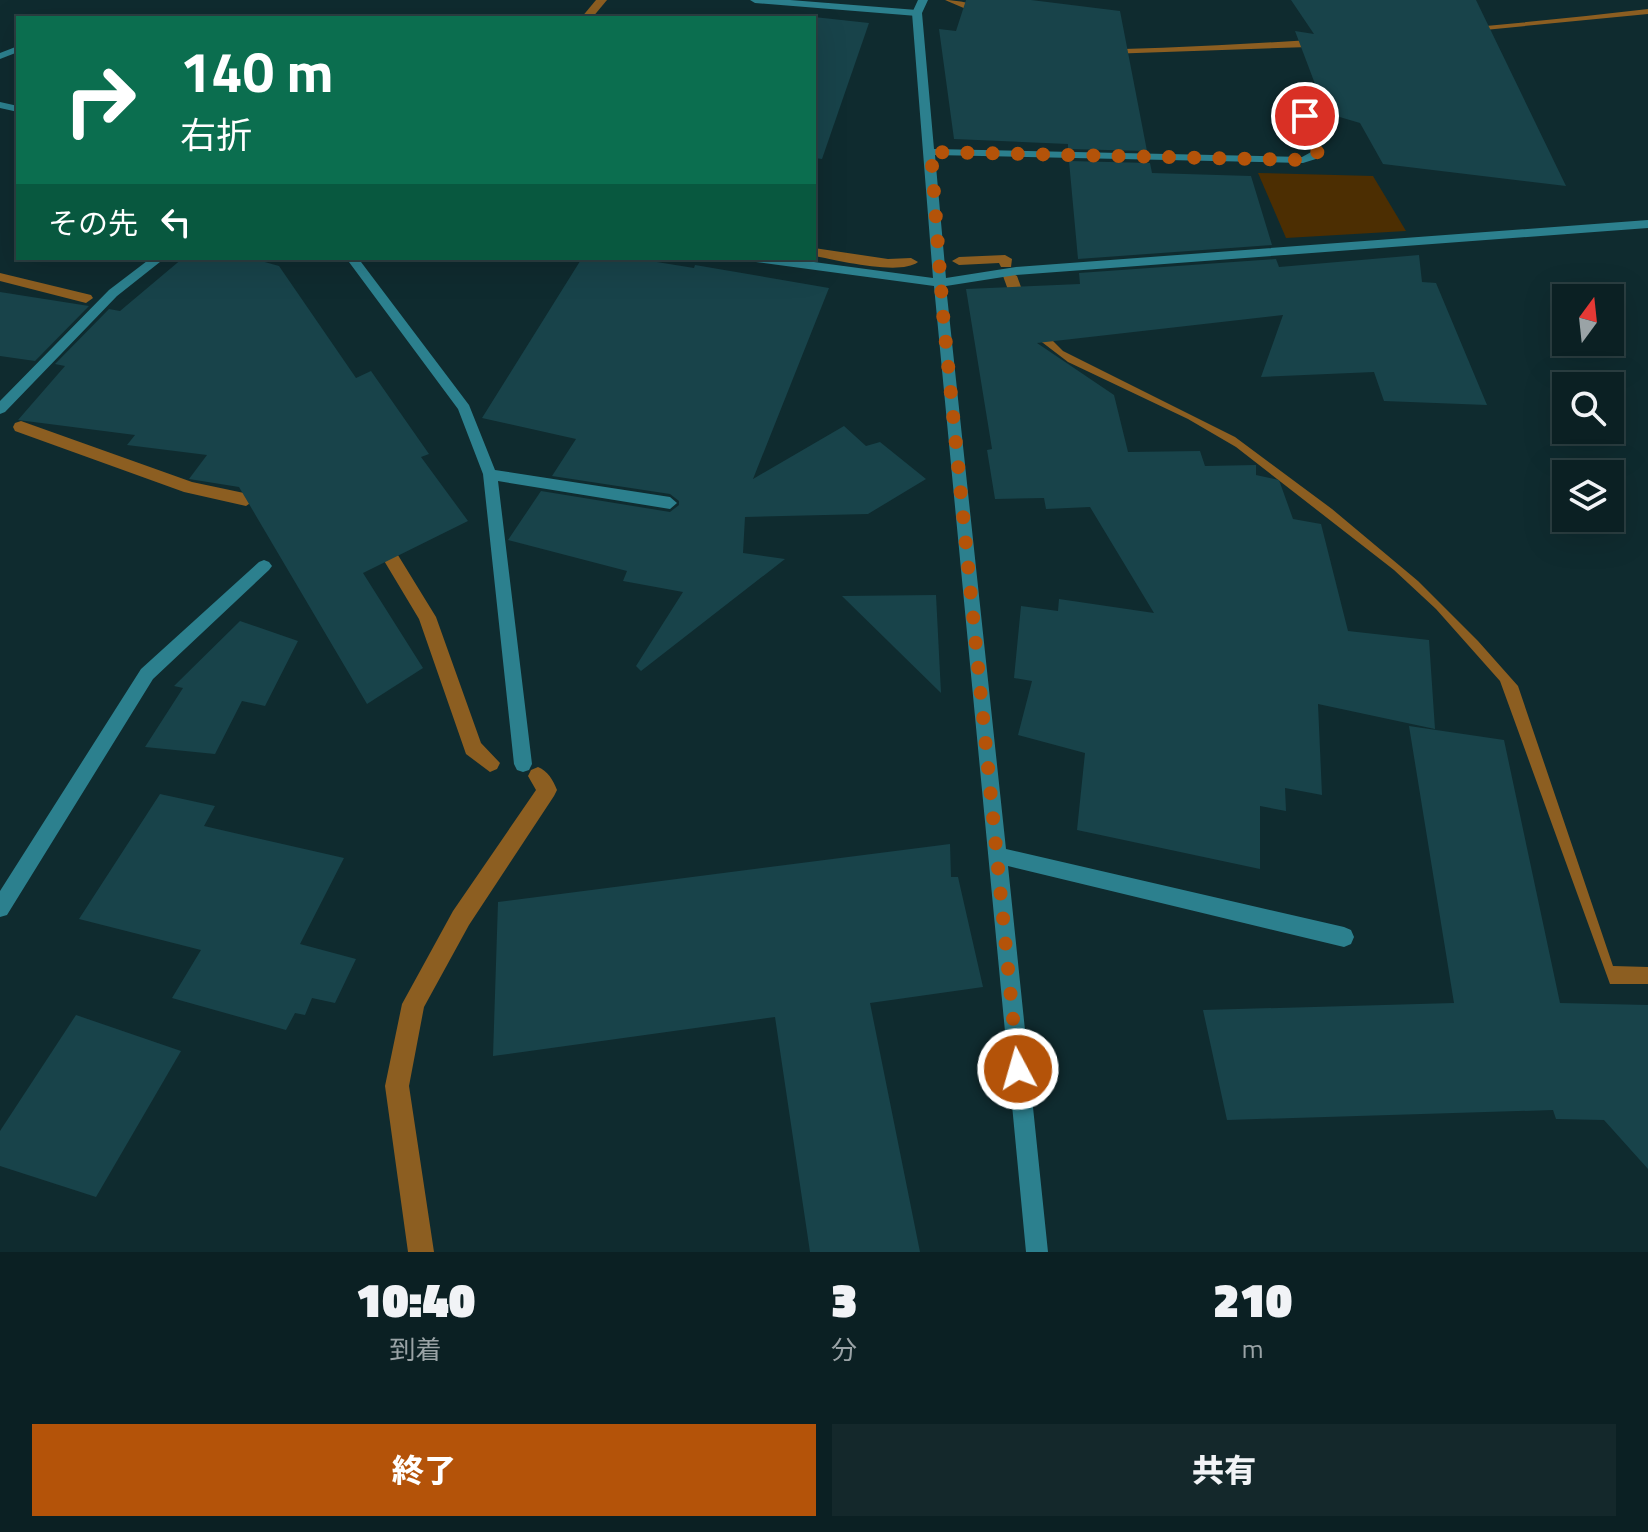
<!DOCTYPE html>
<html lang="ja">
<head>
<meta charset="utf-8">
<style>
  body { margin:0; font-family:"Titillium Web","Noto Sans JP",sans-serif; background:#14282b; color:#f1f3f6; height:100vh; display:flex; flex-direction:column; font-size:30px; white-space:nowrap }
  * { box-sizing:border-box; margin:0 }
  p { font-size:26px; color:#9aa3a6 }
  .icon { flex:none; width:44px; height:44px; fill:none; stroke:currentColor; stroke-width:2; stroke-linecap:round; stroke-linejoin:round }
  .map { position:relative; height:1252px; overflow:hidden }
  .panel { display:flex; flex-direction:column; background:#0b2023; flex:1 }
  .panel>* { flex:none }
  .top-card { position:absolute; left:16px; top:16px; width:800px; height:244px; border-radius:0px; box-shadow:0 8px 32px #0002,0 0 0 2px #2b3e41; background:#0b6e4f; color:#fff; overflow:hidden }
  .needle { width:52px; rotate:15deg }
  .tools { position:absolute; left:1552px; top:284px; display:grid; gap:16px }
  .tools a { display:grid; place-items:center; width:72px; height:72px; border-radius:0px; background:#0b2023; box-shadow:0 8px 32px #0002,0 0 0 2px #2b3e41; font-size:40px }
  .pin { position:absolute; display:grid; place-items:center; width:68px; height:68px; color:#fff; margin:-34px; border:4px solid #fff; border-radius:50%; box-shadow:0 2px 8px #0007 }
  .me { position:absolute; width:88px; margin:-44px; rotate:354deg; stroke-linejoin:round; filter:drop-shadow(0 0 6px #0008) }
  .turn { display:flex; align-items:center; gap:28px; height:168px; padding:0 32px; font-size:36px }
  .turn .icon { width:104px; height:104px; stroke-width:2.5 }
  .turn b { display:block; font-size:56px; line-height:68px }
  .then { display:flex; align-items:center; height:76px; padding:0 32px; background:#0003; gap:16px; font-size:30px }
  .eta { display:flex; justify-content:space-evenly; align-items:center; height:136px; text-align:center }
  .eta b { font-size:48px; font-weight:800; line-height:56px }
  .action { display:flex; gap:16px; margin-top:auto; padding:16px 32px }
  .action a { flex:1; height:92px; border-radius:0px; background:#b45309; color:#fff; font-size:32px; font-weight:800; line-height:92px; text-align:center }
  .action a+a { background:#14282b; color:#f1f3f6 }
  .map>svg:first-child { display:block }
  .green { fill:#4c2e02 }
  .water { fill:#8c5e21 }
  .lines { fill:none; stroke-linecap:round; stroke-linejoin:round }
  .stream { fill:#8c5e21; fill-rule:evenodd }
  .building { fill:#18434a }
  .lane { fill:#2c808e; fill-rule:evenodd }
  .street { fill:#2c808e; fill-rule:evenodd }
  .route { stroke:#b45309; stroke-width:14; stroke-dasharray:0 25.2 }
</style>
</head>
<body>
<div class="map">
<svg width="1648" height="1252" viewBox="0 0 1648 1252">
  <rect width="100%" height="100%" fill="#0f2b2f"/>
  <path class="green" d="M 1258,173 L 1373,176 L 1406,231 L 1286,238 Z"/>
  <g class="water">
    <path d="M 945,0 C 965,0 1009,12 1026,23 C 1037,30 1041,45 1053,51 C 1252,47 1450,32 1648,9 L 1648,14 L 1309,47 L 1051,56 L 1041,51 L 1024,30 L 1015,25 L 987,18 Z"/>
    <path d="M 1034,322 L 1063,351 L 1235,437 L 1332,509 L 1418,581 L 1478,641 L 1518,686 L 1613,966 L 1648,967 L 1648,984 L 1610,984 L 1500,681 L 1436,609 L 1394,570 L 1236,447 L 1188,419 L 1068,362 L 1030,333 Z"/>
  </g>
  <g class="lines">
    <g class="stream">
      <path d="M 596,0 L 607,0 L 592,18 L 581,18 Z"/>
      <path d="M 814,248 L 888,259 L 911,258 L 918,262 C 900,276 837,260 814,256 Z"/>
      <path d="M 1005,255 L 1012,259 L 1011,267 L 1001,267 L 999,263 L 959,265 L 952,261 L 959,257 Z"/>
      <path d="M 1010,272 L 1017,276 L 1029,309 L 1027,312 L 1017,312 L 1015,309 L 1003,276 Z"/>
      <path d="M 0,273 L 91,295 L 93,298 L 86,303 L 0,281 Z"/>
      <path d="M 21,421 L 192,482 L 244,493 L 265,481 L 273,487 L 246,506 L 184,492 L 15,431 L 13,427 L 15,423 Z"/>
      <path d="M 379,532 L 385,534 L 436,617 L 481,743 L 500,763 L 497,769 L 490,772 L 466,754 L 419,619 L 371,539 Z"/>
      <path d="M 538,767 C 548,771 553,780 557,790 L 554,796 L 469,925 L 424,1007 L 409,1086 L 434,1252 L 408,1252 L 385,1086 L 402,1004 L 453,911 L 536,790 L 528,776 L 531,770 Z"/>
    </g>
  </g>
  <g class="building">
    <path d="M 966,0 L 1031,0 L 1120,11 L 1147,151 L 1068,149 L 1068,144 L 954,139 L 939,29 L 956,31 Z"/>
    <path d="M 1291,0 L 1476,0 L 1566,186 L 1383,164 L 1360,123 L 1326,113 L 1295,31 L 1314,34 Z"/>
    <path d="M 814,17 L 869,23 L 822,159 L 814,158 Z"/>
    <path d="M 1069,161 L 1150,163 L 1152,173 L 1251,176 L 1272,245 L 1078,259 Z"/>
    <path d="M 1419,255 L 1422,282 L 1436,283 L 1487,405 L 1384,401 L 1374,372 L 1261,377 L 1283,315 L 1037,343 L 1114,395 L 1128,452 L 1200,451 L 1205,466 L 1256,465 L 1256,475 L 1279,480 L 1293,519 L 1321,524 L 1348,631 L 1429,640 L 1435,729 L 1318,704 L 1322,795 L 1285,788 L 1286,811 L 1260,806 L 1260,869 L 1077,830 L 1085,753 L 1018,735 L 1032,681 L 1014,678 L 1021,606 L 1058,611 L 1059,599 L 1154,613 L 1090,507 L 1046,509 L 1044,498 L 995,499 L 987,450 L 992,449 L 966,289 L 1080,284 L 1079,273 L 1276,259 L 1279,267 Z"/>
    <path d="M 183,258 L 250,258 L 279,266 L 356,378 L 371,371 L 429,454 L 421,457 L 468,521 L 363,573 L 423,668 L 367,704 L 239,487 L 189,479 L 207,455 L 127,445 L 135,435 L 18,420 L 65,366 L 55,364 L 109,309 L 120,311 Z"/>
    <path d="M 582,258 L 632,258 L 694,268 L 695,265 L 829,288 L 753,479 L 844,426 L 866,446 L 880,442 L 926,479 L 868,514 L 745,517 L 743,553 L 785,559 L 641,671 L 636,666 L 683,592 L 623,581 L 627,571 L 508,540 L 541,491 L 670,512 L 679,505 L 679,501 L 670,494 L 552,476 L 576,439 L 482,418 Z"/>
    <path d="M 0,292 L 89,306 L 35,361 L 0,356 Z"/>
    <path d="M 936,595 L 941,693 L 842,596 Z"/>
    <path d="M 240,621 L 298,641 L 265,706 L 242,701 L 215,754 L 145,747 L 183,688 L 174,686 Z"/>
    <path d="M 1409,726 L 1504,740 L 1560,1003 L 1648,1005 L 1648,1169 L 1604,1120 L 1556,1119 L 1553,1110 L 1227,1120 L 1203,1010 L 1454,1003 Z"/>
    <path d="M 160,794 L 215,806 L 204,826 L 344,858 L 300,944 L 356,959 L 335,1003 L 312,998 L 305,1015 L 295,1013 L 286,1030 L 172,998 L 201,950 L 79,919 Z"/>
    <path d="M 950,844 L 951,877 L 958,877 L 983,987 L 870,1003 L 920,1252 L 810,1252 L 775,1017 L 493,1056 L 498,902 Z"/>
    <path d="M 76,1015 L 181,1051 L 96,1197 L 0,1166 L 0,1131 Z"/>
  </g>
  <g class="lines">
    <g class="lane">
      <path d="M 750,0 L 790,0 L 917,10 L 922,13 L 917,16 L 755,3 Z"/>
      <path d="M 18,46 L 18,52 L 0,59 L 0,53 Z"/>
    </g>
    <g class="street">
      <path d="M 918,0 L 928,0 L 922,13 L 934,149 L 1302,157 L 1313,151 L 1300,116 L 1305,113 L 1310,116 L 1323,151 L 1319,158 L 1303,163 L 935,155 L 946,278 L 1016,267 L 1648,220 L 1648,228 L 1016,275 L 946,286 L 1006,849 L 1344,927 L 1351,930 L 1354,937 L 1351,944 L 1344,947 L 1008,866 L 1048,1252 L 1026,1252 L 934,286 L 756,262 L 750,258 L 784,258 L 933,278 L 912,13 Z"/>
      <path d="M 0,102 L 18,106 L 18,112 L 0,108 Z"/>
      <path d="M 151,258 L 165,258 L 117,296 L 5,412 L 0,414 L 0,401 L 109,290 Z"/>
      <path d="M 346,258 L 358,258 L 469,405 L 495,470 L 670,497 L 677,503 L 670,509 L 498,481 L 532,764 L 529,770 L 523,772 L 517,770 L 514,764 L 483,474 L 458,409 Z"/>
      <path d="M 264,560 L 269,562 L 272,566 L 269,570 L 153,679 L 7,915 L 0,917 L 0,891 L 141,669 L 259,562 Z"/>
    </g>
  </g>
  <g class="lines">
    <path class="route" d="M 1018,1069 L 943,314 L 931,152 L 1303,160 L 1315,156 L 1318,151 L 1305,116"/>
  </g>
</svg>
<div class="tools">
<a><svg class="needle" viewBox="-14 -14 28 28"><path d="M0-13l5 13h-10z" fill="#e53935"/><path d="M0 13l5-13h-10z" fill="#9aa3a6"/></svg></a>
<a><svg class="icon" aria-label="search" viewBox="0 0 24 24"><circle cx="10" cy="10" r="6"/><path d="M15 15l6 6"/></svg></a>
<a><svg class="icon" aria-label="layers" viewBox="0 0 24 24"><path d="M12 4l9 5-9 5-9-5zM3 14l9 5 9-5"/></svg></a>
</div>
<div class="pin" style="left:1305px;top:116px;background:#d93025"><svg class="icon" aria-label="arrive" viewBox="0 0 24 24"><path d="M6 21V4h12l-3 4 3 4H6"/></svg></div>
<svg class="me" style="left:1018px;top:1069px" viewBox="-20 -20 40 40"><circle r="17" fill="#b45309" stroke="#fff" stroke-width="3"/><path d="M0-11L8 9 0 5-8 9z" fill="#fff"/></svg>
<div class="top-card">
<div class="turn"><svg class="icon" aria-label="right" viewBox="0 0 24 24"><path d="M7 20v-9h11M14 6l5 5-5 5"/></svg><div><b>140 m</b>右折</div></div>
<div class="then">その先<svg class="icon" aria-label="left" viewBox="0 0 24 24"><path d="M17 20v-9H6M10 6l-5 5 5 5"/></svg></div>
</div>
</div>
<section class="panel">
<div class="eta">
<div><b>10:40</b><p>到着</p></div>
<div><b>3</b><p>分</p></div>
<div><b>210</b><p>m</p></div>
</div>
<div class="action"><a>終了</a><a>共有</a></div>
</section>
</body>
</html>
